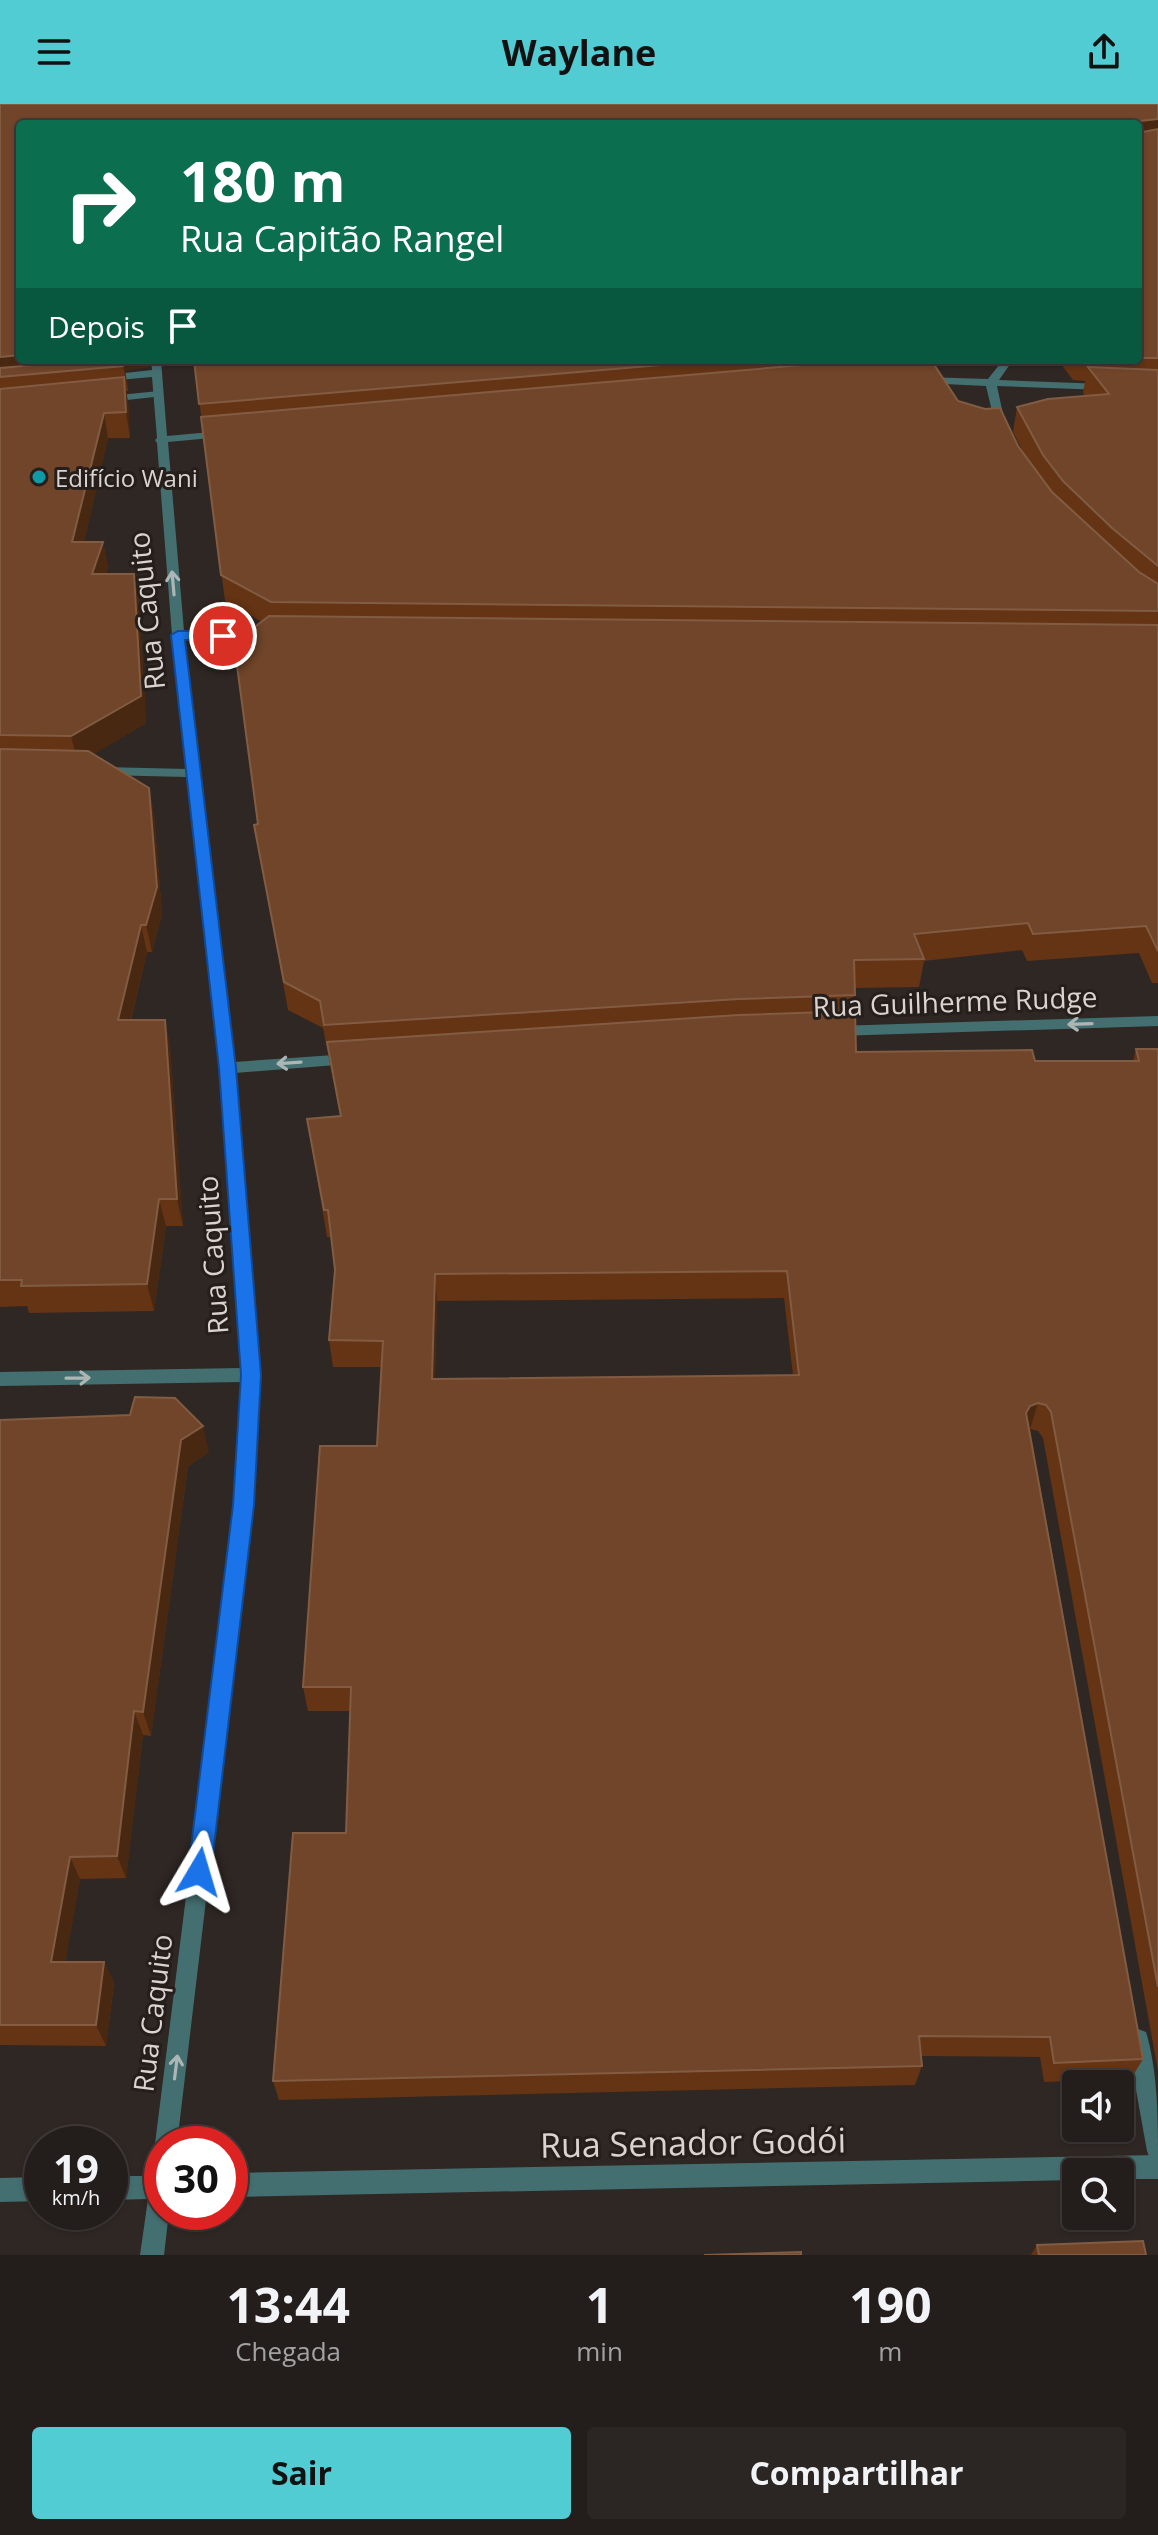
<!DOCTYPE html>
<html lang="pt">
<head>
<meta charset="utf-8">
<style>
  body { margin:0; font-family:"Open Sans",sans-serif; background:#2b2624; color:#f1f3f6; height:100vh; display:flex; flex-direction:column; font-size:30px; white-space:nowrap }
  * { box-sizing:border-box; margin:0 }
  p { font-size:26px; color:#a3a2a3 }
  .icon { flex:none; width:44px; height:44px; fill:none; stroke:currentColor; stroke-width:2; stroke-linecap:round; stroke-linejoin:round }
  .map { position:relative; height:2151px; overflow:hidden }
  .sheet { display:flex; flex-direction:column; background:#231d1b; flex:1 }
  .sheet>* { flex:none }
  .guide { position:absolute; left:16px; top:16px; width:1126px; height:244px; border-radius:8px; box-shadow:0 2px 6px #0004,0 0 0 2px #403b3a; background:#0b6e4f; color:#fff; overflow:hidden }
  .buttons { position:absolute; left:1062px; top:1966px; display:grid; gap:16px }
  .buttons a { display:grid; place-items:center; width:72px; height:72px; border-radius:8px; background:#231d1b; box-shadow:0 2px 6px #0004,0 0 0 2px #403b3a; font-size:40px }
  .speed { position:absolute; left:24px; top:2022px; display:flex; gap:16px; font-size:40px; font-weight:700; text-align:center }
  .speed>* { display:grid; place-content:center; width:104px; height:104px; border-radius:50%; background:#231d1b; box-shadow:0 2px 6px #0004,0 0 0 2px #403b3a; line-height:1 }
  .speed small { font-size:20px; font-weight:400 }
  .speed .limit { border:12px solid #d22; background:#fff; color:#111 }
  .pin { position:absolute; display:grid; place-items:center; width:68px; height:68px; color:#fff; margin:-34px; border:4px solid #fff; border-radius:50%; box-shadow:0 2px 8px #0007 }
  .me { position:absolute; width:88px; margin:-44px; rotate:7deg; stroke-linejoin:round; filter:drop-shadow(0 0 6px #0008) }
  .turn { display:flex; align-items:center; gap:28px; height:168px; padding:0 32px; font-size:36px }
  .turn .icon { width:104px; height:104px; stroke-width:2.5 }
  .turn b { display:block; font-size:56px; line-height:68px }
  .then { display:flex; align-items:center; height:76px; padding:0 32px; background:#0003; gap:16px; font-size:30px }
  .eta { display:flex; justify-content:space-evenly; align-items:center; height:136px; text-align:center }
  .eta b { font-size:48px; font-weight:700; line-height:56px }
  .action { display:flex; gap:16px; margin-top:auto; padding:16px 32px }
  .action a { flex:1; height:92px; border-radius:8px; background:#51ccd3; color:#111; font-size:32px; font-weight:700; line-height:92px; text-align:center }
  .action a+a { background:#2b2624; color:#f1f3f6 }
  header { display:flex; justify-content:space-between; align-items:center; height:104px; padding:0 32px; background:#51ccd3; color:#111; font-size:36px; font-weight:700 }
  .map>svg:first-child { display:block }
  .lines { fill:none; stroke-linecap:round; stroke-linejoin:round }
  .lane { fill:#446f71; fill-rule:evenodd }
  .street { fill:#446f71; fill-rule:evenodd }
  .wall { fill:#643414; fill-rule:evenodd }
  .shaded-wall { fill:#492812 }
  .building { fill:#704529; stroke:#815c43; stroke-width:2; fill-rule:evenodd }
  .oneway { stroke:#acb6b4 }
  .route { fill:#1a73e8; stroke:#114b97; stroke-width:2 }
  .culture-dot { fill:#0f9aa8; stroke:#251e1a; stroke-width:3 }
  .labels { text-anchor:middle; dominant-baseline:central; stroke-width:6; stroke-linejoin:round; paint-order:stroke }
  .far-poi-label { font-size:24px; fill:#d9d4d1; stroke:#251e1a; text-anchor:start }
  .street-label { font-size:28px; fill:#d9d4d1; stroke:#251e1a }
  .near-street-label { font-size:34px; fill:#d9d4d1; stroke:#251e1a }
</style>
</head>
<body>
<header><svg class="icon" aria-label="menu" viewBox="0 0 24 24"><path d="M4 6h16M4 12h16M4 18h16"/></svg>Waylane<svg class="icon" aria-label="share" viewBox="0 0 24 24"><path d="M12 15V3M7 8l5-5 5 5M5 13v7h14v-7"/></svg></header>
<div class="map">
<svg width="1158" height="2151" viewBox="0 0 1158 2151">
  <rect width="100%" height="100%" fill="#2f2724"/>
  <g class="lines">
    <g class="lane">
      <path d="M 159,287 L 163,288 L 163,292 L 109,298 L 104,295 L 109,292 Z"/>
      <path d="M 1138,1925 L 1146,1928 C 1158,1968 1158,2016 1158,2058 L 1150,2055 L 1147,2047 L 1127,1936 L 1130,1928 Z"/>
    </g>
    <g class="street">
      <path d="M 151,256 L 161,256 L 167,332 L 222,327 L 227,330 L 222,333 L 168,338 L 184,527 L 264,528 L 270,532 L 264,536 L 184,535 L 234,958 L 349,950 L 357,955 L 349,960 L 235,969 L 260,1271 L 253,1401 L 177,2040 L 162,2040 L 162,2050 L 158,2048 L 155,2040 L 235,1401 L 242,1278 L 0,1282 L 0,1268 L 242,1264 L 219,964 L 187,673 L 103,671 L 96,667 L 103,663 L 187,665 L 172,531 L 157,339 L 155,336 L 157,334 L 152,273 L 107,277 L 102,274 L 107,271 L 152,266 Z"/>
      <path d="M 1003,256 L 1013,256 L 999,276 L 1104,280 L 1109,283 L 1104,286 L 997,282 L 1006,324 L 1001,327 L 996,324 L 986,282 L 923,279 L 918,276 L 923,273 L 988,275 Z"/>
      <path d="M 1158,912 L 1158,922 L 836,932 L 829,927 L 836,922 Z"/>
      <path d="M 1158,2051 L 1158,2075 L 1120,2075 L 1120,2068 L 1076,2068 L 1076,2076 L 230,2093 L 230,2069 Z"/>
      <path d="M 162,2065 L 162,2108 L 169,2108 L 164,2151 L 140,2151 L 148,2095 L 110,2096 L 110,2072 L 153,2072 Z"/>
      <path d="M 42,2073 L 42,2097 L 0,2098 L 0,2074 Z"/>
    </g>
  </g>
  <g class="wall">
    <path d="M 0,0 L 1158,0 L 1158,879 L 1152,879 L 1139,849 L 1027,857 L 1022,846 L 924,857 L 919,883 L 855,884 L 852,907 L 856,948 L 1035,957 L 1133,957 L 1136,945 L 1158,945 L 1158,1967 L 1043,1334 L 1038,1327 L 1030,1325 L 1143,1955 L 1131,1975 L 1044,1978 L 1040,1953 L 921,1952 L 922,1962 L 915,1981 L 279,1996 L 273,1977 L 346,1729 L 350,1607 L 308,1607 L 303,1583 L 377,1342 L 382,1263 L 333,1263 L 329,1236 L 335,1166 L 331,1133 L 327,1133 L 307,1015 L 340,1012 L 323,924 L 288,906 L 254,721 L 258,720 L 262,518 L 225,497 L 194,256 L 925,256 L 924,259 L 958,297 L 1018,342 L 1024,350 L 1013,328 L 1017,303 L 1085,292 L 1083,289 L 1085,277 L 1073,276 L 1058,256 L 1138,256 L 1138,20 L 20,20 L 20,256 L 150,256 L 149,263 L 125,266 L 127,278 L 128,287 L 126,287 L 128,298 L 130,334 L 108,334 L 84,438 L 103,438 L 108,464 L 106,470 L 139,497 L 146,619 L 93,650 L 149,684 L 154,711 L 162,810 L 152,848 L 147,848 L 131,916 L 165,916 L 170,943 L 183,1122 L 166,1122 L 154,1207 L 29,1209 L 27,1202 L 0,1203 ZM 784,1194 L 793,1271 L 435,1275 L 437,1197 Z"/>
    <path d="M 0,1316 L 209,1348 L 188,1362 L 151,1632 L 143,1631 L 126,1774 L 80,1775 L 65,1858 L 104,1858 L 114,1879 L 106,1942 L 0,1941 Z"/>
    <path d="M 1037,2141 L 1146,2151 L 1031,2151 Z"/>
  </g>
  <g class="shaded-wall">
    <path d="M 1158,15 L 1158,37 L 1138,40 L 1140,17 Z"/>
    <path d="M 20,251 L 20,256 L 150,256 L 149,263 L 125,266 L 128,287 L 123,262 L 0,273 L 0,253 Z"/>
    <path d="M 164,256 L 178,256 L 176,261 L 164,262 Z"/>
    <path d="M 124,273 L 128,298 L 130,334 L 126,308 Z"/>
    <path d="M 104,309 L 108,334 L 78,464 L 72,438 Z"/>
    <path d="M 103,438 L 108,464 L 97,496 L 92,470 Z"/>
    <path d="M 134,470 L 139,497 L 146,619 L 78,660 L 71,632 Z"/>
    <path d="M 149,684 L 154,711 L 162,810 L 152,848 L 146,821 Z"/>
    <path d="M 141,821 L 147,848 L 124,943 L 118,916 Z"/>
    <path d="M 165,916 L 170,943 L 183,1122 L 177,1095 Z"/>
    <path d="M 159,1095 L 166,1122 L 154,1207 L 147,1180 Z"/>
    <path d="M 435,1170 L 437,1197 L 434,1302 L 432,1275 Z"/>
    <path d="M 1038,1299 L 1030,1325 L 1022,1328 L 1026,1309 L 1030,1302 Z"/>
    <path d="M 203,1322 L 209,1348 L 188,1362 L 151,1632 L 143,1608 L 181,1336 Z"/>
    <path d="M 134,1607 L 143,1631 L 126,1774 L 117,1752 Z"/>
    <path d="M 70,1753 L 80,1775 L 62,1879 L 51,1858 Z"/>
    <path d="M 104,1858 L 114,1879 L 106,1942 L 96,1921 Z"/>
  </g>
  <g class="building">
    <path d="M 0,0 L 1158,0 L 1158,15 L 1140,17 L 1139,25 L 1143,28 L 1158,25 L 1158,254 L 1138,254 L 1138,20 L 20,20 L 20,251 L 0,253 Z"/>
    <path d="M 92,256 L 123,256 L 123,262 L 0,273 L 0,264 Z"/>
    <path d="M 194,256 L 720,256 L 199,300 Z"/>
    <path d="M 850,257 L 933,259 L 958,297 L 985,305 L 1000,304 L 1018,342 L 1052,388 L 1139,468 L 1158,480 L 1158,507 L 271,498 L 221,471 L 201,313 Z"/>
    <path d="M 1088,263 L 1158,266 L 1158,462 L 1112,424 L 1063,377 L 1043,351 L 1017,303 L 1048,295 L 1109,290 Z"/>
    <path d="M 124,273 L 126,308 L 104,309 L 72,438 L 103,438 L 92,470 L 134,470 L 141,592 L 71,632 L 0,631 L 0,285 Z"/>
    <path d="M 269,512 L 1158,521 L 1158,847 L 1146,822 L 1033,830 L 1028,819 L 914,830 L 924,855 L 854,856 L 855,891 L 739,895 L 324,921 L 320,897 L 284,878 L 254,721 L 258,720 L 234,539 Z"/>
    <path d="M 0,645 L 88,647 L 149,684 L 157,783 L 146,821 L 141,821 L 118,916 L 165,916 L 177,1095 L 159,1095 L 147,1180 L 21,1182 L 22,1176 L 0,1176 Z"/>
    <path d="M 855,907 L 856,948 L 1032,946 L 1035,957 L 1139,957 L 1136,945 L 1158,945 L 1158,1883 L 1051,1308 L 1046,1301 L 1038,1299 L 1030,1302 L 1026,1309 L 1143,1955 L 1054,1959 L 1050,1933 L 919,1932 L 922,1962 L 273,1977 L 293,1729 L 346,1729 L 351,1583 L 303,1583 L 320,1342 L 377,1342 L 383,1237 L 329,1236 L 335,1166 L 328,1106 L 324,1106 L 307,1015 L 341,1012 L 327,938 L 739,911 ZM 787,1167 L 799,1271 L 432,1275 L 435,1170 Z"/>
    <path d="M 135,1293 L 175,1294 L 203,1322 L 181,1336 L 143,1608 L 134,1607 L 117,1752 L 70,1753 L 51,1858 L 104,1858 L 96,1921 L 0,1921 L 0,1316 L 130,1311 Z"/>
    <path d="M 1143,2137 L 1146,2151 L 1039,2151 L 1037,2141 Z"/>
    <path d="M 801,2148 L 801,2151 L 704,2151 Z"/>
  </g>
  <defs><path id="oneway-shaft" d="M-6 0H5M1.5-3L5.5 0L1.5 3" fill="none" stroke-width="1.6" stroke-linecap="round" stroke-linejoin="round" transform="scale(2)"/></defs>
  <g class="oneway">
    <use href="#oneway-shaft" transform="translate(173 479) rotate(-95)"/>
    <use href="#oneway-shaft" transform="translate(1080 920) rotate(178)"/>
    <use href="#oneway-shaft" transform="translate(289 959) rotate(176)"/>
    <use href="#oneway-shaft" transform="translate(78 1274) rotate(-1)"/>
    <use href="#oneway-shaft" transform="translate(176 1963) rotate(-83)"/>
  </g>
  <path class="route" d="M 178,527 L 223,527 L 230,532 L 223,536 L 185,536 L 236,964 L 261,1271 L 254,1401 L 211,1768 L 208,1776 L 199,1780 L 191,1776 L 188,1768 L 233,1401 L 241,1271 L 219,964 L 171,531 Z"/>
  <circle class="culture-dot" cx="39" cy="373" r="8"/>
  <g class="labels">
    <g class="far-poi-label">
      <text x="55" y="373">Edifício Wani</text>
    </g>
    <g class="street-label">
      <text transform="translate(146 507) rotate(-96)">Rua Caquito</text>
      <text transform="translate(955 897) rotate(-2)">Rua Guilherme Rudge</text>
      <text transform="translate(212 1151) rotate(-94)">Rua Caquito</text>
      <text transform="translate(152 1909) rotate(-83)">Rua Caquito</text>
    </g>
    <g class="near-street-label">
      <text transform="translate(693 2038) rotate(-1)">Rua Senador Godói</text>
    </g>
  </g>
</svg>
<div class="buttons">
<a><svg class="icon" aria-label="sound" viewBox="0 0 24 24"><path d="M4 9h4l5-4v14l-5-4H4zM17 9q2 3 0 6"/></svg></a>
<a><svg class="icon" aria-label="search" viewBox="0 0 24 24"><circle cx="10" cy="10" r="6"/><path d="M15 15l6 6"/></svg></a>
</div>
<div class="speed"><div>19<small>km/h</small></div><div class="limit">30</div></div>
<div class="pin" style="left:223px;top:532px;background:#d93025"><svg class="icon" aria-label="arrive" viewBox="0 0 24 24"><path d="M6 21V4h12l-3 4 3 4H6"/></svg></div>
<svg class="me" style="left:199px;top:1768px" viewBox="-20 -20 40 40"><path d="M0-17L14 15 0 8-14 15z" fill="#1a73e8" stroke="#fff" stroke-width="4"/></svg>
<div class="guide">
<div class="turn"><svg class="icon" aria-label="right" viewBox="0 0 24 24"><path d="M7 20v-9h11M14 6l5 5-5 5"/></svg><div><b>180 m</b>Rua Capitão Rangel</div></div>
<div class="then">Depois<svg class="icon" aria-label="arrive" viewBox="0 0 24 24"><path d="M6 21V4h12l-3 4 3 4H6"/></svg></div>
</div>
</div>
<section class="sheet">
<div class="eta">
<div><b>13:44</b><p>Chegada</p></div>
<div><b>1</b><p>min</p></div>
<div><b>190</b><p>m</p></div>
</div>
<div class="action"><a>Sair</a><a>Compartilhar</a></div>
</section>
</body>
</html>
